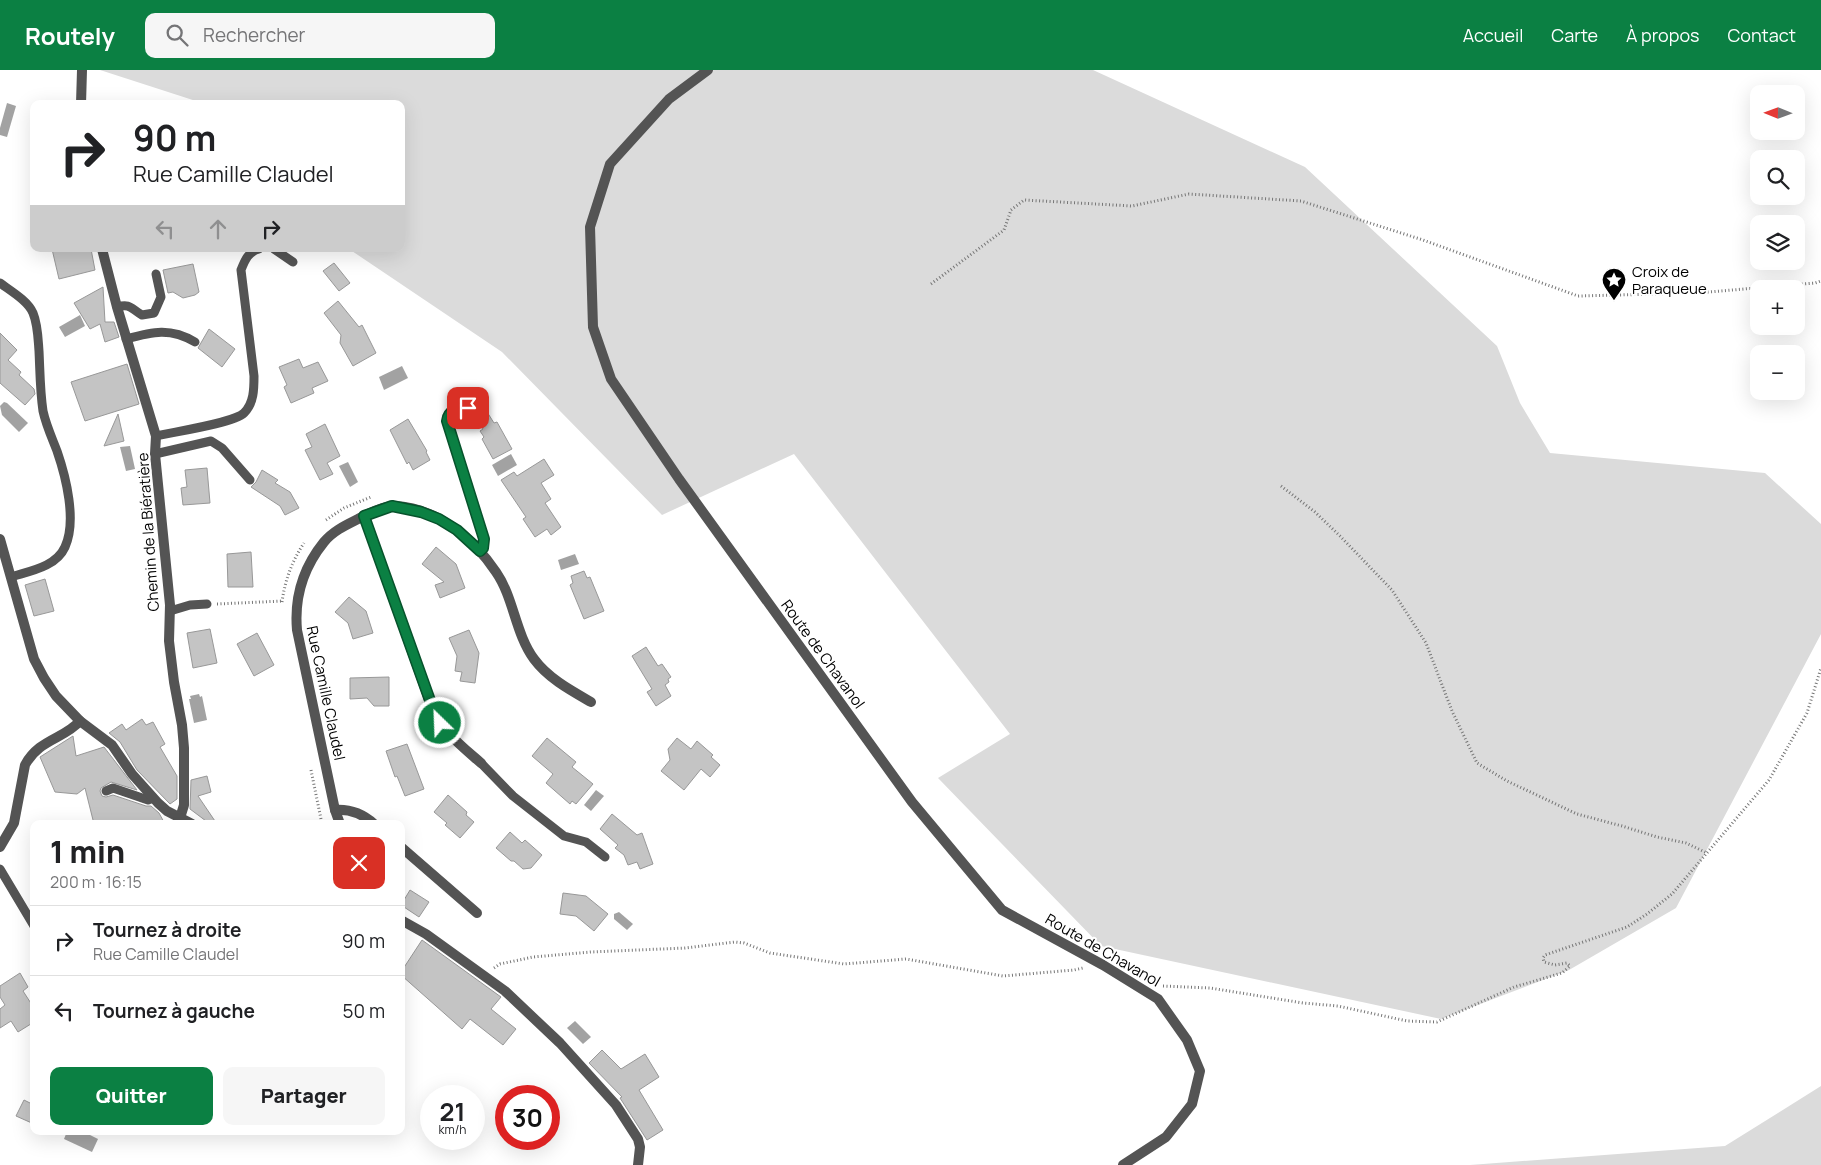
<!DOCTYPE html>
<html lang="fr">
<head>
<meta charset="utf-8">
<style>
  body { margin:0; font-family:Manrope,sans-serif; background:#f6f6f6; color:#202124; height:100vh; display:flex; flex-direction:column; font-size:19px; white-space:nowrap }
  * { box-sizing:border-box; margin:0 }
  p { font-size:16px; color:#757577 }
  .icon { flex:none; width:28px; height:28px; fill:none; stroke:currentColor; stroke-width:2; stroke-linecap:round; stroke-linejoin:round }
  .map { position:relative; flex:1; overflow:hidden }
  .panel { position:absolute; left:30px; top:750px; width:375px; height:315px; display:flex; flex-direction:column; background:#fff; border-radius:10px; box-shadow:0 5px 20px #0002 }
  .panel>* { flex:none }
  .guide { position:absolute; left:30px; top:30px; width:375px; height:152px; border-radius:10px; box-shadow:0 5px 20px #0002; background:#fff; color:#202124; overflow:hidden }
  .needle { width:32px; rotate:271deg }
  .controls { position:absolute; left:1750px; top:15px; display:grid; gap:10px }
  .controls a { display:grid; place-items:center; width:55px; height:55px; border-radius:10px; background:#fff; box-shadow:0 5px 20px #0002; font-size:25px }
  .speed { position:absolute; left:420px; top:1015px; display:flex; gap:10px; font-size:25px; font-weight:700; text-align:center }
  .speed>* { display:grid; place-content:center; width:65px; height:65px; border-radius:50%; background:#fff; box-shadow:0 5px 20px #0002; line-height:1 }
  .speed small { font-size:12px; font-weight:400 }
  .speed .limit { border:8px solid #d22; background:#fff; color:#111 }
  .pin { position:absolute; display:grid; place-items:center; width:42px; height:42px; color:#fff; margin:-21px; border-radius:10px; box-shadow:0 2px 8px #0006 }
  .me { position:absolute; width:55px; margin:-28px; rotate:336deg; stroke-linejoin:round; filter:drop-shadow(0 0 4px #0008) }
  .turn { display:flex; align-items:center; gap:18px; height:105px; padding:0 20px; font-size:22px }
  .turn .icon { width:65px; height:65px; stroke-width:2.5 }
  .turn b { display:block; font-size:35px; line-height:42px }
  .lanes { display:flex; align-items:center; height:48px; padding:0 20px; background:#0003; justify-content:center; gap:25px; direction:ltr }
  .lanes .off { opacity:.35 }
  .round { display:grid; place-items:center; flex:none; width:52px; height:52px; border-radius:10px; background:#f6f6f6 }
  .overview { display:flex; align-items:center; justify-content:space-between; height:85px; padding:0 20px }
  h1 { font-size:30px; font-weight:800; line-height:38px }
  .primary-button { display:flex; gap:10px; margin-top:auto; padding:10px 20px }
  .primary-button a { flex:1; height:58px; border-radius:10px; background:#0b8043; color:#fff; font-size:20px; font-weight:800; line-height:58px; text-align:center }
  .primary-button a+a { background:#f6f6f6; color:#202124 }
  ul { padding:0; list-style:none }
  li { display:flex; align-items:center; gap:15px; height:70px; padding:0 20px; border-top:1px solid #e0e0e0 }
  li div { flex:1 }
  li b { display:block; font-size:19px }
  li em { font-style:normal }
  header { display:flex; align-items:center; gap:30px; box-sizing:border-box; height:70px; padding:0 25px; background:#0b8043; color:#fff }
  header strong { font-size:24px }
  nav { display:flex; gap:28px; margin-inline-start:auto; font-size:18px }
  .search { width:350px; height:45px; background:#f6f6f6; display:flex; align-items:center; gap:12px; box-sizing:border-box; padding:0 18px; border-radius:10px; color:#757577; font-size:19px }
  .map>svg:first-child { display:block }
  .green { fill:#dbdbdb }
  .water { fill:#a2a2a2 }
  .building { fill:#c4c4c4; stroke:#989898 }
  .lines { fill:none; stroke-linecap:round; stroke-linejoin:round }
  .path { stroke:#767676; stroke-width:3; stroke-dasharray:1 2.5; stroke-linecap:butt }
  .service { stroke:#545454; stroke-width:9 }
  .minor { stroke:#545454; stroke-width:10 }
  .tertiary { stroke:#545454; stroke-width:10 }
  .route-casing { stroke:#07532c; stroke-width:12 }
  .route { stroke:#0b8043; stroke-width:9 }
  .labels { text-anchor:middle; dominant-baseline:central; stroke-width:4; stroke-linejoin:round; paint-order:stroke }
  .poi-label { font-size:15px; fill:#000; stroke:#fff; text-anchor:start }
  .street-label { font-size:15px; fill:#000; stroke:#fff }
</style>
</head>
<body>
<header>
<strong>Routely</strong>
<div class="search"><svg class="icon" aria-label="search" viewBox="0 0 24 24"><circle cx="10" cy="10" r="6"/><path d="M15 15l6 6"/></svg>Rechercher</div>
<nav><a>Accueil</a><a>Carte</a><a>À propos</a><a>Contact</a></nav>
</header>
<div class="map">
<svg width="1821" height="1095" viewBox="0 0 1821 1095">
  <rect width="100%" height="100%" fill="#fff"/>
  <g class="green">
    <path d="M 100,0 L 1093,0 L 1305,97 L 1497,276 L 1520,333 L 1550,383 L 1765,403 L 1821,454 L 1821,564 L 1676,838 L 1569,900 L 1441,949 L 1101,876 L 938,708 L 1010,664 L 794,384 L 662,445 L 502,282 L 349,179 L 401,179 L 401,34 L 201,34 L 199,32 Z"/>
    <path d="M 1821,1016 L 1821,1095 L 1470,1095 L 1725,1076 Z"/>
  </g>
  <g class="water">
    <path d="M 7,33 L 16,36 L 7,67 L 0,65 L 0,58 Z"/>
    <path d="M 80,245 L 85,256 L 65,267 L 59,257 Z"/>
    <path d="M 402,296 L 408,308 L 384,320 L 379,307 Z"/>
    <path d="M 4,332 L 7,333 L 28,353 L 19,362 L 2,345 L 0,336 Z"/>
    <path d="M 130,376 L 135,399 L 126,401 L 120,377 Z"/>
    <path d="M 511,384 L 517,395 L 498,406 L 492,395 Z"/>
    <path d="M 348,392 L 358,412 L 350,417 L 339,396 Z"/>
    <path d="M 575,484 L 579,494 L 561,500 L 558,490 Z"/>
    <path d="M 199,624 L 200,627 L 202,626 L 207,650 L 194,653 L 189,629 L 191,629 L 190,626 Z"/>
    <path d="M 596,720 L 604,726 L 591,741 L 584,735 Z"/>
    <path d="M 619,842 L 633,854 L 627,860 L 614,849 L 614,844 Z"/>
    <path d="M 575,951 L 591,967 L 583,974 L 567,958 Z"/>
    <path d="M 73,1061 L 82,1061 L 98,1069 L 92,1082 L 64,1069 L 66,1064 Z"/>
  </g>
  <g class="building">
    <path d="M 52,179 L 91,179 L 95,200 L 59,209 Z"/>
    <path d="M 334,193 L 350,213 L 339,221 L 323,201 Z"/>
    <path d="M 193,194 L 199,222 L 195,225 L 183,228 L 173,222 L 168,223 L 163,200 Z"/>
    <path d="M 103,217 L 105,252 L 114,252 L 119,267 L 105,272 L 100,254 L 90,259 L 74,233 Z"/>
    <path d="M 338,231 L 359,257 L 362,255 L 376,283 L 353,296 L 340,273 L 341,265 L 324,243 Z"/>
    <path d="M 209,259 L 235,279 L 222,297 L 198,278 Z"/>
    <path d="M 0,263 L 17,280 L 8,290 L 21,302 L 19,305 L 34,319 L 35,324 L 25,335 L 0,313 Z"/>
    <path d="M 299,289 L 303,298 L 318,292 L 328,311 L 312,318 L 314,323 L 291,333 L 284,317 L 287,315 L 279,297 Z"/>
    <path d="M 127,294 L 139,334 L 85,351 L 71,312 Z"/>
    <path d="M 477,326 L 494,353 L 497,352 L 512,379 L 493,389 L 482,369 L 484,367 L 480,361 L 483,359 L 475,345 L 478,342 L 478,338 L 474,334 L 467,332 Z"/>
    <path d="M 118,344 L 124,371 L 104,376 Z"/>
    <path d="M 408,349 L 427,381 L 426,382 L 430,390 L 413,400 L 409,392 L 407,394 L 390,360 Z"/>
    <path d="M 325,354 L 340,386 L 327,393 L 333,404 L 320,410 L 305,380 L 312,377 L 306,364 Z"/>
    <path d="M 544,389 L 554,405 L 541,413 L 551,429 L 545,433 L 561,457 L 551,465 L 547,459 L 535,467 L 523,449 L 526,447 L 501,410 L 514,402 L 517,406 Z"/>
    <path d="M 207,398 L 210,433 L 183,435 L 181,418 L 187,417 L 185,400 Z"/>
    <path d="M 262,400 L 278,410 L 275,413 L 290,422 L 299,438 L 285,445 L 280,436 L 251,417 L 256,412 Z"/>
    <path d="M 436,477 L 456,494 L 465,518 L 440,528 L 435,515 L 444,512 L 422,494 Z"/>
    <path d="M 251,482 L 253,517 L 228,517 L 227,484 Z"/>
    <path d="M 584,501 L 587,508 L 590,507 L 604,541 L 584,549 L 570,515 L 573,513 L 571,506 Z"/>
    <path d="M 45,509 L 54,541 L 34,546 L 25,515 Z"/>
    <path d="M 349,527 L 366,541 L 373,563 L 353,569 L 348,553 L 335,542 Z"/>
    <path d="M 210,559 L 217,593 L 193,598 L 187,563 Z"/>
    <path d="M 469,560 L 479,583 L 475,613 L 460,611 L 462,602 L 455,601 L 457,586 L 449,568 Z"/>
    <path d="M 257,563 L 274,595 L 254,606 L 237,574 Z"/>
    <path d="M 646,577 L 658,596 L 662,594 L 671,607 L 668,609 L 669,612 L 665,615 L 671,626 L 656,636 L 647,622 L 652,619 L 632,586 Z"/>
    <path d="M 389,607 L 389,636 L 374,636 L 367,628 L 350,629 L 350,608 Z"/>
    <path d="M 142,649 L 146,655 L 153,652 L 165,674 L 160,677 L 177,706 L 177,729 L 170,734 L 137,700 L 120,672 L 109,663 L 122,654 L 126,660 Z"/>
    <path d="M 73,666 L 76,686 L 104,677 L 137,720 L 111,712 L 101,718 L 100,721 L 102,726 L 106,727 L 113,725 L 146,736 L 151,736 L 159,743 L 165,754 L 94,754 L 85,718 L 77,724 L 55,722 L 40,687 Z"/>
    <path d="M 547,668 L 576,692 L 572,697 L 593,714 L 576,734 L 572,731 L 570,734 L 546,713 L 553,704 L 532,686 Z"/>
    <path d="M 677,668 L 691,679 L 697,671 L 713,685 L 711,687 L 720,695 L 710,707 L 701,699 L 684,720 L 661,701 L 670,690 L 668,679 Z"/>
    <path d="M 407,674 L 424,719 L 405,726 L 397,706 L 395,707 L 386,681 Z"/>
    <path d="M 207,706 L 211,722 L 198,726 L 217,754 L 210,754 L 190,739 L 191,710 Z"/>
    <path d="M 448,725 L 467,742 L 466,745 L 474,752 L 460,768 L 445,755 L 447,753 L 434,742 Z"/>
    <path d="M 612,744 L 637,765 L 642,763 L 653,794 L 640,799 L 637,792 L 628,795 L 624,785 L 615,778 L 618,775 L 600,759 Z"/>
    <path d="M 510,762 L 522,773 L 525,770 L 542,785 L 531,798 L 523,799 L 514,791 L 511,791 L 496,778 Z"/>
    <path d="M 410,820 L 429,832 L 419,847 L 401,835 Z"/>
    <path d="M 563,823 L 586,826 L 608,844 L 594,861 L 576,846 L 560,844 Z"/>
    <path d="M 422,870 L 501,927 L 491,939 L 516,959 L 503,975 L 470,949 L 462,959 L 401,905 L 401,902 Z"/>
    <path d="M 20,903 L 28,917 L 23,921 L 34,938 L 34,952 L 18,962 L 11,951 L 0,958 L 0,939 L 5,935 L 0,927 L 0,916 Z"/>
    <path d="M 602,980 L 621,999 L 645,984 L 659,1007 L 639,1020 L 663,1060 L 647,1070 L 620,1028 L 622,1027 L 589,993 Z"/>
    <path d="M 24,1030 L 34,1035 L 34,1054 L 16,1046 Z"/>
  </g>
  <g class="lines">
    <g class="path">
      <path d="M 931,214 L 1004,160 L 1011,140 L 1024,130 L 1132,136 L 1189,124 L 1301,131 L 1423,170 L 1578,226 L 1697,223 L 1815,213 L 1821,211"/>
      <path d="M 1281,416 L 1315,442 L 1340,466 L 1392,520 L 1426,573 L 1452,641 L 1477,693 L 1507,711 L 1577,744 L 1622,756 L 1657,767 L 1686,773 L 1707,783"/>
      <path d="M 326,450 L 344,438 L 371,427"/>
      <path d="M 282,532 C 285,510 292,491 304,473"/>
      <path d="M 217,534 L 283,531"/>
      <path d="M 311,700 L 322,754"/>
      <path d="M 494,898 L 500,894 L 533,887 L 591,882 L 685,878 L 735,872 L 744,873 L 770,883 L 844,894 L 906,889 L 1003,906 L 1074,900 L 1083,898"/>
      <path d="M 1163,916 L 1210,918 L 1303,933 L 1338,936 L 1407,951 L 1437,952 L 1514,917 L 1562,903 L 1570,896 L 1567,893 L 1555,895 L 1544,892 L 1543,888 L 1545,885 L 1627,857 L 1647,844 L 1672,824 L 1769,710 L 1807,643 L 1821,598"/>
    </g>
    <g class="service">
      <path d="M 274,179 L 293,192"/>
      <path d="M 0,213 C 11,221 28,231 33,243 C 38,255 38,269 39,281 C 40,301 40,321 43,341 C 46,355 52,368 57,381 C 66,407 77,451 65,477 C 56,497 30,501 11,507"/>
      <path d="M 117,237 C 131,233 131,239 142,245 L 154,243 L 161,227 L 156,204"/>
      <path d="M 126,269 C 152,262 170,257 195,272"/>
      <path d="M 472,340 C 463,337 454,338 448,346 L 447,351 L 484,469 L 483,478 L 479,481"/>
      <path d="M 156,366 C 173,362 234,353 244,343 C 254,333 254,319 254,306 L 241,200 C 245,190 248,182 259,179"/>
      <path d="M 155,384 L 211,371 L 222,378 L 250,410"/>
      <path d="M 170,541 L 190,535 L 207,534"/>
      <path d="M 481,693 L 513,726 L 564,766 L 586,772 L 605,787"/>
      <path d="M 106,721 L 113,718 L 148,730 L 153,728"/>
      <path d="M 0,799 L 34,856"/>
    </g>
    <g class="minor">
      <path d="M 81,34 L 82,0"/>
      <path d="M 102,179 L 117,237 L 156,366 L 155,384 L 170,535 L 169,571 L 174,612 L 182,655 L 184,678 L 184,735 L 180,748"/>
      <path d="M 364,446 L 431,635 C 445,664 458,673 481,693"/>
      <path d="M 0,469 L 34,589 L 44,608 L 56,626 L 80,651 L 112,675 L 132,704 L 158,733 L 167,741 L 192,754"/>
      <path d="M 335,740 C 350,739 363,744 374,754"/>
      <path d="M 340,754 L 335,740 L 297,560 C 294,526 303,498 324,472 C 333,461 346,455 358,449 C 369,443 383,436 394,436 C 436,437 474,469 496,502 C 514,528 515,563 534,589 C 548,608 570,620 591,632"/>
      <path d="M 0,777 L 14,753 L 25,695 C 39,669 64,669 80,651"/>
      <path d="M 401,777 L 477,843"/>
      <path d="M 401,850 L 426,864 L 505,921 L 560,973 L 616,1035 L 638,1069 L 640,1077 L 638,1095"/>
    </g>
    <path class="tertiary" d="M 708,0 L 669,29 L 610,94 L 590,157 L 593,257 L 611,309 L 679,409 L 912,732 L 1002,840 L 1103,895 L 1158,929 L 1187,970 L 1200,1001 L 1192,1034 L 1166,1067 L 1123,1095"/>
  </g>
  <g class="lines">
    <defs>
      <path id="route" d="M 440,653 L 432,636 L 364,446 L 392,436 L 421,442 L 439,449 L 457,460 L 480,481 L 483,478 L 484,469 L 447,351 C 448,341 458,337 468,338"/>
    </defs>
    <use href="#route" class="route-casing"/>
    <use href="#route" class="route"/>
  </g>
  <defs>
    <symbol id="sight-pin" viewBox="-11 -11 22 30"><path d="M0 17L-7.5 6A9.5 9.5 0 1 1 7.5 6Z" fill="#000" stroke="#fff"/><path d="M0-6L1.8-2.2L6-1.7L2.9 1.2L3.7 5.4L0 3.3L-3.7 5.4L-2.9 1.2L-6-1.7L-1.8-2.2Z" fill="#fff"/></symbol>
  </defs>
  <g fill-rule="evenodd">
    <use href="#sight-pin" x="1600" y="196" width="28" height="38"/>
  </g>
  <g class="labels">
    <g class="poi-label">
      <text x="1632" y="201">Croix de<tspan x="1632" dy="17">Paraqueue</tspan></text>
    </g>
    <g class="street-label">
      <text transform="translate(148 462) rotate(-94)">Chemin de la Biératière</text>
      <text transform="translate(823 584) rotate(54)">Route de Chavanol</text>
      <text transform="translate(326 623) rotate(78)">Rue Camille Claudel</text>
      <text transform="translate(1103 880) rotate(30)">Route de Chavanol</text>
    </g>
  </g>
</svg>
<div class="controls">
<a><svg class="needle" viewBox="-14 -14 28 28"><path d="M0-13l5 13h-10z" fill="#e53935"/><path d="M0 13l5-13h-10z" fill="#757577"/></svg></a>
<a><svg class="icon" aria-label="search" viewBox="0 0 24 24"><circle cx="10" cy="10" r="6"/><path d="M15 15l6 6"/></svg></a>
<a><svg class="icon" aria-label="layers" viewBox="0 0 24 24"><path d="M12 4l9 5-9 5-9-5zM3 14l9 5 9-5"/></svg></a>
<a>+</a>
<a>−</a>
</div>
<div class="speed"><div>21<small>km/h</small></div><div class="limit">30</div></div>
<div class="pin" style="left:468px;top:338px;background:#d93025"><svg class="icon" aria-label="arrive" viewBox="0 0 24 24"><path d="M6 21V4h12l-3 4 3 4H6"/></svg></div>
<svg class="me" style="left:440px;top:653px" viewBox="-20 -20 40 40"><circle r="17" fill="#0b8043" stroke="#fff" stroke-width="3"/><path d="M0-11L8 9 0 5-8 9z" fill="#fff"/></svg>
<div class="guide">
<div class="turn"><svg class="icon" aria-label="right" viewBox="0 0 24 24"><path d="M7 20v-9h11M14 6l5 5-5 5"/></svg><div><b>90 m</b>Rue Camille Claudel</div></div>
<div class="lanes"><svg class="icon off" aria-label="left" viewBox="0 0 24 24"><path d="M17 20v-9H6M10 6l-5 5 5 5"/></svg><svg class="icon off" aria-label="ahead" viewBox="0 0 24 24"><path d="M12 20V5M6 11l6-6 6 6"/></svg><svg class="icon" aria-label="right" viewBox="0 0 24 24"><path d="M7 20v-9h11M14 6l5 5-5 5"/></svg></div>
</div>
<section class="panel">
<div class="overview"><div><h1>1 min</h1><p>200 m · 16:15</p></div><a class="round" style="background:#d93025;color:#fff"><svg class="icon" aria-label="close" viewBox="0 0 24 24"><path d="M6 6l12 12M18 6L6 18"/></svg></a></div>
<ul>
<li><svg class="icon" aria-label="right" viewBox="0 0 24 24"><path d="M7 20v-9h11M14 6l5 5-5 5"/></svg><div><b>Tournez à droite</b><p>Rue Camille Claudel</p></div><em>90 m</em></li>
<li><svg class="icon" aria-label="left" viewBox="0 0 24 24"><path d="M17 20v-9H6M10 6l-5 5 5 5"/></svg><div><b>Tournez à gauche</b></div><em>50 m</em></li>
</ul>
<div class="primary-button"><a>Quitter</a><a>Partager</a></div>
</section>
</div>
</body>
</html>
